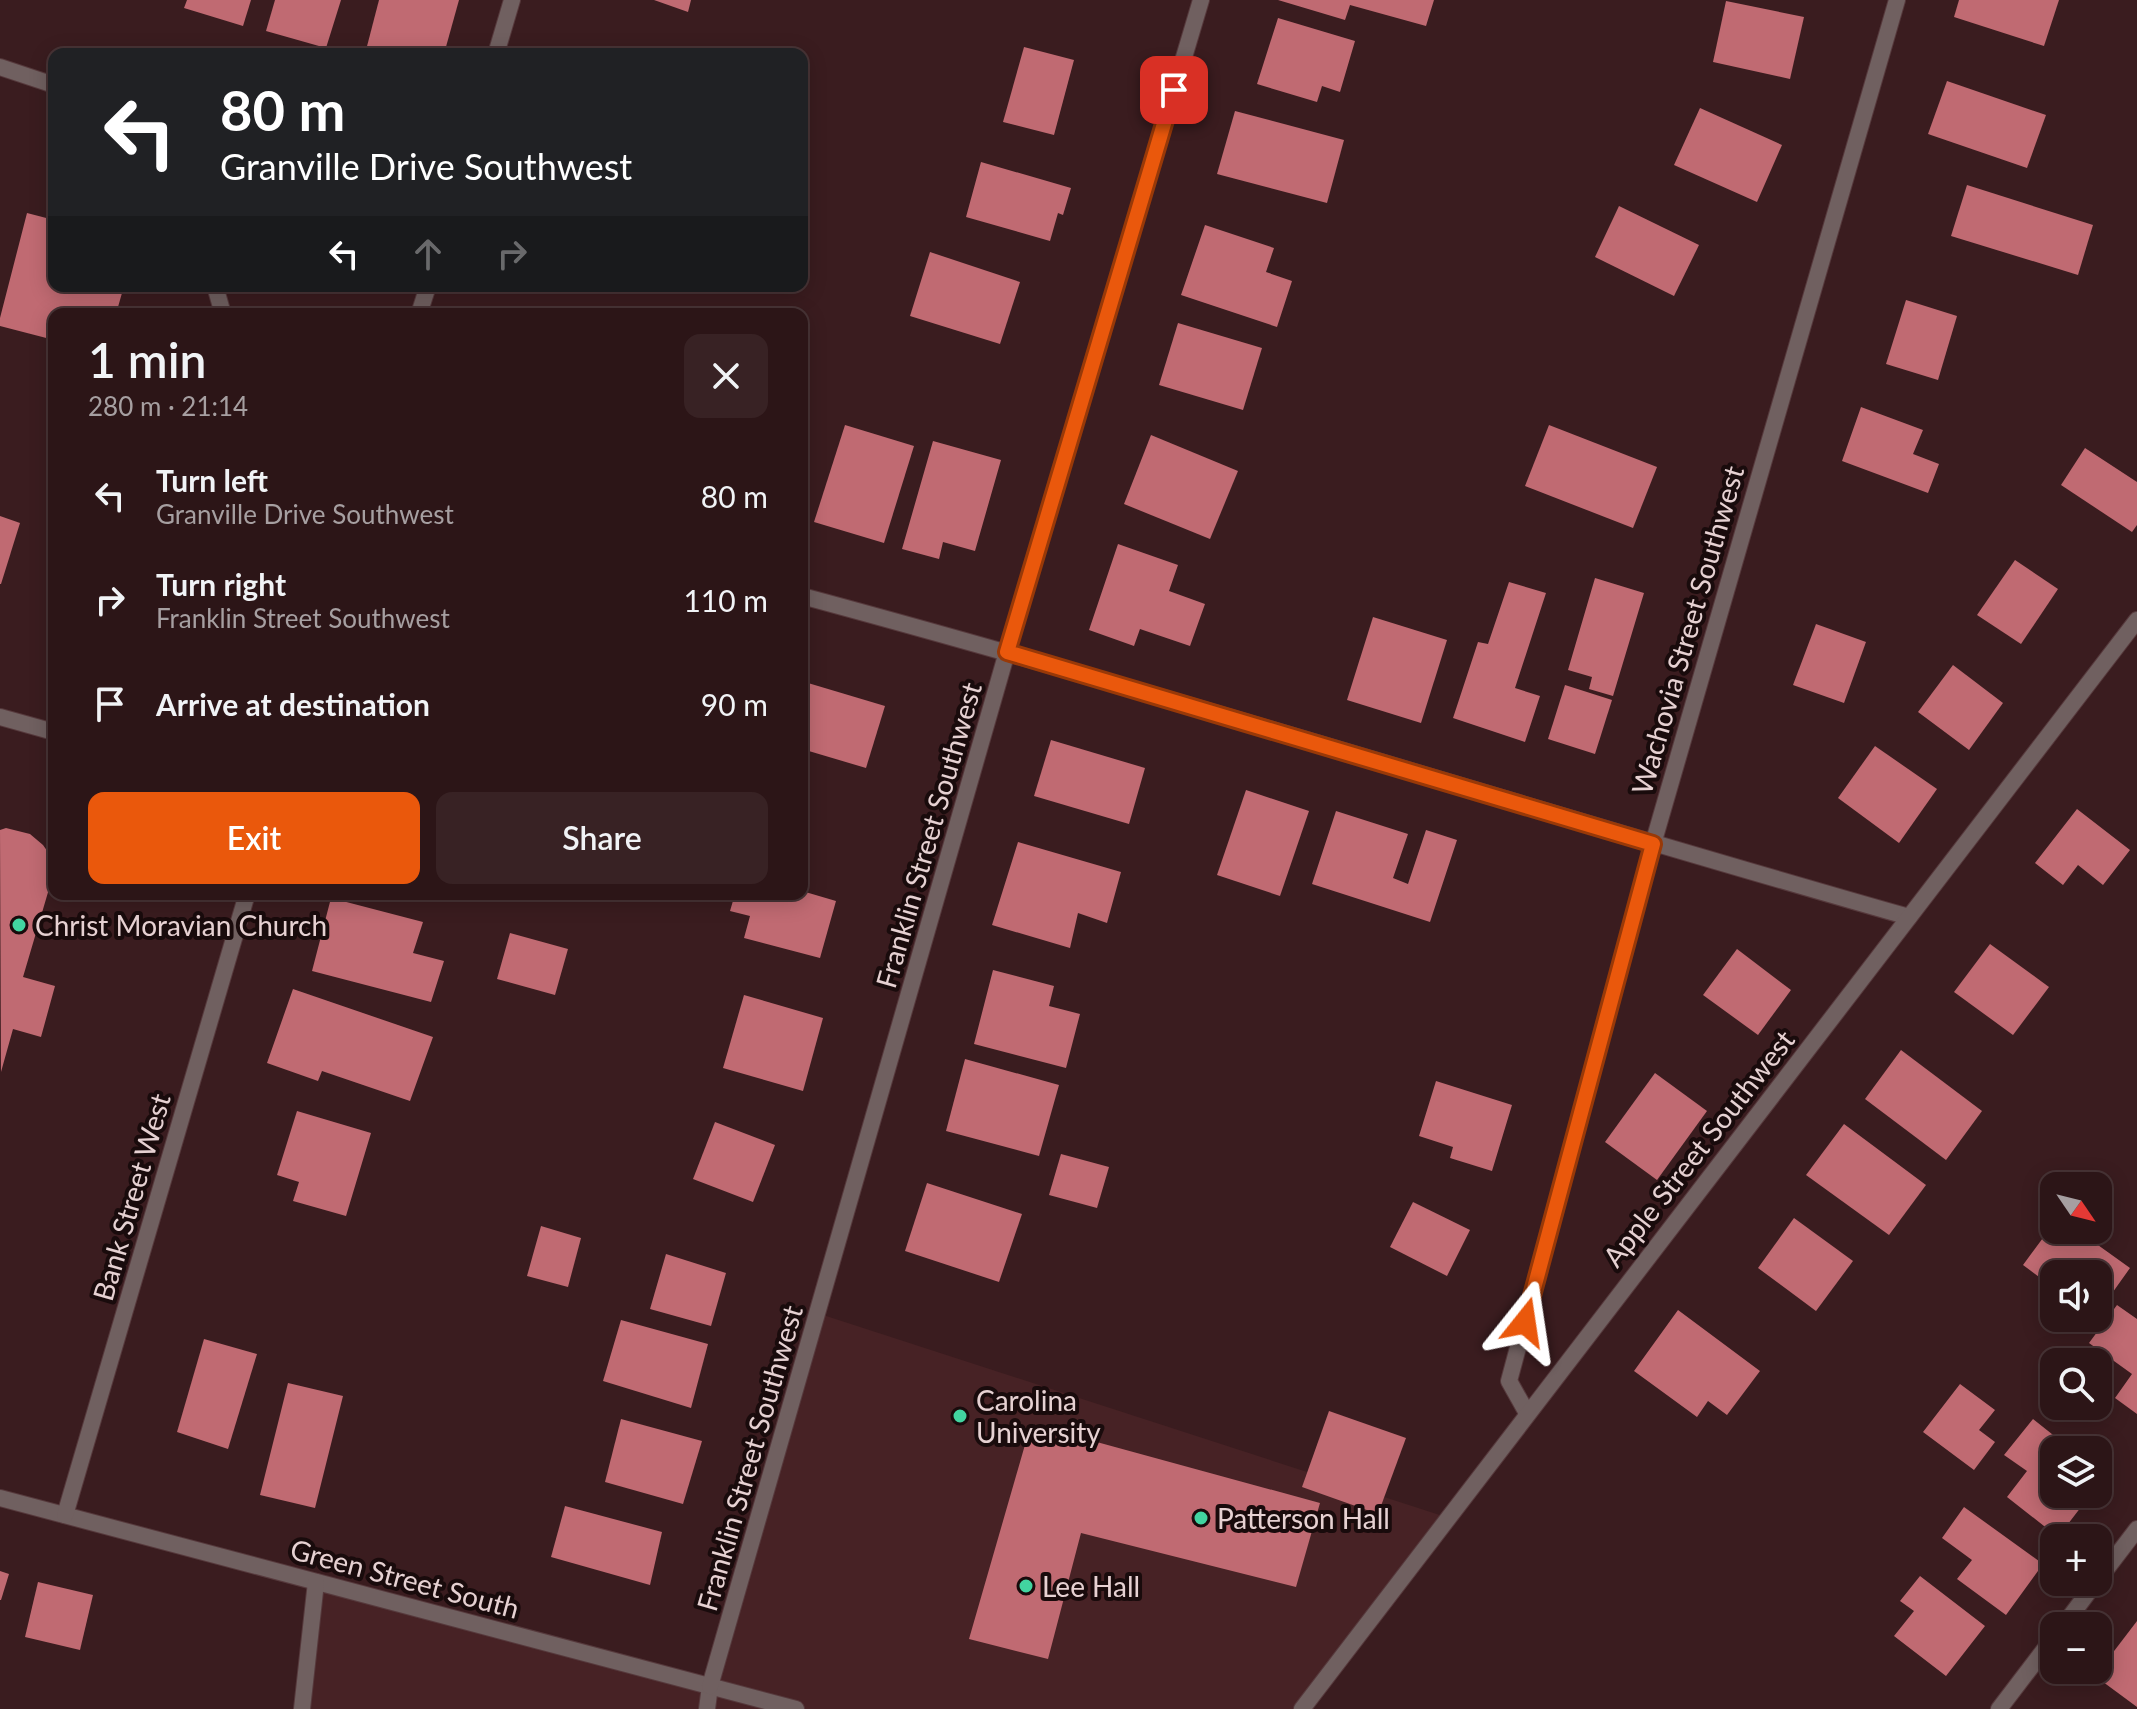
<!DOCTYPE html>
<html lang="en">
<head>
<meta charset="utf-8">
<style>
  body { margin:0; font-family:Lato,sans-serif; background:#382224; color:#f1f3f6; height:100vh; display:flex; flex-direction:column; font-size:30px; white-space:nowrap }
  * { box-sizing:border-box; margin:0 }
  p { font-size:26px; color:#a69fa1 }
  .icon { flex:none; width:44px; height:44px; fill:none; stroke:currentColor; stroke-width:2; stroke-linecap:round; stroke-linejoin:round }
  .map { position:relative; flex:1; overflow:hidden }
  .panel { position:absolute; left:48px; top:308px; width:760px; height:592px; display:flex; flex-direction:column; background:#2c1517; border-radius:16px; box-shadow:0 4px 20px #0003,0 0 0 2px #483436 }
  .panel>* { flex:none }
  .banner { position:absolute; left:48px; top:48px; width:760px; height:244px; border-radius:16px; box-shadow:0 4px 20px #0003,0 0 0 2px #483436; background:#202124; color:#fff; overflow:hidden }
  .needle { width:52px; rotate:125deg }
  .tools { position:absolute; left:2040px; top:1172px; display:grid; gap:16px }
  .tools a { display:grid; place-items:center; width:72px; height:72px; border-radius:16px; background:#2c1517; box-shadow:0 4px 20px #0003,0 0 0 2px #483436; font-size:40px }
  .pin { position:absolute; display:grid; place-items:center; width:68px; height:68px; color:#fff; margin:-34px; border-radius:16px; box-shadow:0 4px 12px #0006 }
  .me { position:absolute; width:88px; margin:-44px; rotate:15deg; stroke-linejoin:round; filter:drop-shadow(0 0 6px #0008) }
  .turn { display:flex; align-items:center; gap:28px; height:168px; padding:0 40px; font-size:36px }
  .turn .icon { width:104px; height:104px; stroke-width:2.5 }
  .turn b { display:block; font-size:56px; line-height:68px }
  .lanes { display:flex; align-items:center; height:76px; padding:0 40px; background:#0003; justify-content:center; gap:40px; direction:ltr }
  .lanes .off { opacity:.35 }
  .round { display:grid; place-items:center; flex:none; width:84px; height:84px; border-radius:16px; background:#382224 }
  .headline { display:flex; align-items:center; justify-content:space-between; height:136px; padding:0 40px }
  h1 { font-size:48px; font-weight:600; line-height:60px }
  .action { display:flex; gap:16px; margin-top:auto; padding:16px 40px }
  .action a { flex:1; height:92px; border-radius:16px; background:#ea580c; color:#fff; font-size:32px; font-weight:600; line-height:92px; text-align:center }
  .action a+a { background:#382224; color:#f1f3f6 }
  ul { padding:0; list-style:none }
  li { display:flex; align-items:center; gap:24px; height:104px; padding:0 40px }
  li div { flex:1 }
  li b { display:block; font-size:30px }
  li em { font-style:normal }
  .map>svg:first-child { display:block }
  .built { fill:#472225 }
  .building { fill:#c06a72 }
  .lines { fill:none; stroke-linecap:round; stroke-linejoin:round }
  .service-casing { stroke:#56393c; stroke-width:18 }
  .minor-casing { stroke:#56393c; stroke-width:18 }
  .service { stroke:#706060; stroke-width:16 }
  .minor { stroke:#706060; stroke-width:16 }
  .route-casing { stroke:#983908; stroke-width:20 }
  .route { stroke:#ea580c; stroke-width:14 }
  .poi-dot { fill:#42d4a0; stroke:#190b0c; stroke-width:3 }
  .labels { text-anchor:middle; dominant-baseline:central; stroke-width:8; stroke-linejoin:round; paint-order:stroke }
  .street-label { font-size:28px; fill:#e6d1d2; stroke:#190b0c }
  .poi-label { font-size:28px; fill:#e6d1d2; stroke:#190b0c; text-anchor:start }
</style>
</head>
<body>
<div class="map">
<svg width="2137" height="1709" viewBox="0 0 2137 1709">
  <rect width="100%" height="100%" fill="#3a1c1f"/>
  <path class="built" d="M 817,1313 L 1449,1518 L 1302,1709 L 302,1709 L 316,1582 L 710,1686 Z"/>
  <g class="building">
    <path d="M 187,0 L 251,0 L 243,26 L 184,8 Z"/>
    <path d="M 275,0 L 341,0 L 326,48 L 266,31 Z"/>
    <path d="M 379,0 L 459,0 L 444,54 L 365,54 Z"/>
    <path d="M 654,0 L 691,0 L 688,12 Z"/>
    <path d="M 1278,0 L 1434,0 L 1426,26 L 1350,5 L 1345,20 Z"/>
    <path d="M 1959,0 L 2059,0 L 2044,46 L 1954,17 Z"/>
    <path d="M 1726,1 L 1804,17 L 1790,79 L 1713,62 Z"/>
    <path d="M 1278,18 L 1355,41 L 1340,92 L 1322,86 L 1317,102 L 1257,84 Z"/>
    <path d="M 1024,47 L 1074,60 L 1054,135 L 1003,122 Z"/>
    <path d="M 1947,81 L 2046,115 L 2027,168 L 1928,134 Z"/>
    <path d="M 1700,108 L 1782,145 L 1757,202 L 1674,165 Z"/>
    <path d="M 1235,111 L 1344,140 L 1327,203 L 1217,174 Z"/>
    <path d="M 981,162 L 1071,188 L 1063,215 L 1058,213 L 1050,241 L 966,217 Z"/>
    <path d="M 1967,185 L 2093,225 L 2078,275 L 1951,236 Z"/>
    <path d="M 1619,206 L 1699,245 L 1674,296 L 1595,257 Z"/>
    <path d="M 27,213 L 54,220 L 54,286 L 98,286 L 122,293 L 116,314 L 54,314 L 54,340 L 0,326 L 0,318 Z"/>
    <path d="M 1205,225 L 1274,248 L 1266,272 L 1292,281 L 1277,327 L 1181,295 Z"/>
    <path d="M 930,252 L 1020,282 L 1000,344 L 910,316 Z"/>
    <path d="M 1906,300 L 1957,316 L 1938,380 L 1886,364 Z"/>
    <path d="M 1178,323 L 1262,348 L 1243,410 L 1159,385 Z"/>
    <path d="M 1861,407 L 1923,430 L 1913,454 L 1939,464 L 1928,493 L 1842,461 Z"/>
    <path d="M 845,425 L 914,446 L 884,543 L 814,522 Z"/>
    <path d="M 1549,425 L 1657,467 L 1633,528 L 1525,486 Z"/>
    <path d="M 1151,435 L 1238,471 L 1210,539 L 1124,504 Z"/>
    <path d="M 933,441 L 1001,460 L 975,551 L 943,542 L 939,559 L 902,549 Z"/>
    <path d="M 2085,448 L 2137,482 L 2137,525 L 2132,532 L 2061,485 Z"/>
    <path d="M 0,516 L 20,523 L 1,584 L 0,584 Z"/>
    <path d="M 1118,544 L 1178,565 L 1169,591 L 1205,604 L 1190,646 L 1140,629 L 1134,646 L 1089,630 Z"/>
    <path d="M 2015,560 L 2058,589 L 2021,644 L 1977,615 Z"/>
    <path d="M 1595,578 L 1644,593 L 1613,696 L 1589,689 L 1592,677 L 1568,670 Z"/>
    <path d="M 1509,582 L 1546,593 L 1515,688 L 1540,696 L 1525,742 L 1453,718 L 1478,642 L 1488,644 Z"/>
    <path d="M 1373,617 L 1447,640 L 1421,723 L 1347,700 Z"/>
    <path d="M 1816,624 L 1866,642 L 1844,703 L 1793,685 Z"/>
    <path d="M 1953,665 L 2003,703 L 1969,750 L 1918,712 Z"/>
    <path d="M 808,683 L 885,706 L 866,768 L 802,749 L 802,704 Z"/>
    <path d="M 1565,685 L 1612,700 L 1595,754 L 1548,739 Z"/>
    <path d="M 1051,740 L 1145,768 L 1129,824 L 1034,796 Z"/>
    <path d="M 1875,746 L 1937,789 L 1899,843 L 1838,798 Z"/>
    <path d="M 1246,790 L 1309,811 L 1280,896 L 1217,875 Z"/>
    <path d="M 2077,809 L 2130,850 L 2103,885 L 2078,865 L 2063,885 L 2035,863 Z"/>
    <path d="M 1336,811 L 1408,834 L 1393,878 L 1408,884 L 1426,830 L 1457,840 L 1430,922 L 1312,884 Z"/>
    <path d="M 6,828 L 30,834 L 43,845 L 50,855 L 54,866 L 54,872 L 23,977 L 55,986 L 41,1037 L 13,1029 L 1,1072 L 0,830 Z"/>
    <path d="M 1018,842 L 1121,872 L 1107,923 L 1078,913 L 1070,948 L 992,925 Z"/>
    <path d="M 802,891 L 836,901 L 820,958 L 744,938 L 750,916 L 730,911 L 735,894 L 802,894 Z"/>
    <path d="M 331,898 L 423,922 L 413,953 L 444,961 L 431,1002 L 312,971 Z"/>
    <path d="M 510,933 L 568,949 L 555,995 L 497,979 Z"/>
    <path d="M 1990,944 L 2049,987 L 2013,1035 L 1954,992 Z"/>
    <path d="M 1737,949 L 1791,990 L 1758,1035 L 1703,995 Z"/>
    <path d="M 993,970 L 1054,986 L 1049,1006 L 1080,1014 L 1066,1068 L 974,1044 Z"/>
    <path d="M 293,989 L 433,1037 L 410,1101 L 322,1071 L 318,1081 L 267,1063 Z"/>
    <path d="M 744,995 L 823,1018 L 803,1091 L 723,1068 Z"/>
    <path d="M 1901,1050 L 1982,1111 L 1946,1160 L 1865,1099 Z"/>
    <path d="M 965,1059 L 1059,1085 L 1039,1156 L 946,1131 Z"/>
    <path d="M 1655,1073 L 1707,1111 L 1657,1180 L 1605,1142 Z"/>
    <path d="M 1436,1081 L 1512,1105 L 1492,1171 L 1450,1158 L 1453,1147 L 1419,1136 Z"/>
    <path d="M 297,1111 L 371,1133 L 346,1216 L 293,1201 L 299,1182 L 277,1175 Z"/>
    <path d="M 715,1122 L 775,1145 L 753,1202 L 693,1179 Z"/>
    <path d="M 1844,1124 L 1926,1185 L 1889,1235 L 1806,1175 Z"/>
    <path d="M 1061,1154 L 1109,1167 L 1097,1208 L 1049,1195 Z"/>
    <path d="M 927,1183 L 1022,1214 L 999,1282 L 905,1251 Z"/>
    <path d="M 1413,1202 L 1470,1230 L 1447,1276 L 1390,1247 Z"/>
    <path d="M 1794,1218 L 1853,1261 L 1816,1311 L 1758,1268 Z"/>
    <path d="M 2054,1223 L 2054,1230 L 2077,1230 L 2130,1268 L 2098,1313 L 2098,1274 L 2054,1274 L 2054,1288 L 2023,1265 Z"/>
    <path d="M 541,1226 L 581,1238 L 568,1287 L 527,1276 Z"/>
    <path d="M 666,1254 L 726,1273 L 711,1326 L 650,1309 Z"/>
    <path d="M 2117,1305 L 2137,1319 L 2137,1414 L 2115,1398 L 2132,1374 L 2089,1343 Z"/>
    <path d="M 1678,1310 L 1760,1371 L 1727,1415 L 1708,1401 L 1697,1417 L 1634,1371 Z"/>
    <path d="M 621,1320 L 708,1344 L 691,1408 L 603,1381 Z"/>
    <path d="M 204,1339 L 257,1354 L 228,1449 L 177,1432 Z"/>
    <path d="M 288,1383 L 343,1396 L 315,1508 L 260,1495 Z"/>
    <path d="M 1960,1384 L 1995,1410 L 1979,1430 L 1995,1442 L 1974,1470 L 1923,1432 Z"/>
    <path d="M 1329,1411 L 1406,1438 L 1378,1514 L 1302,1487 Z"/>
    <path d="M 621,1419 L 702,1441 L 683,1504 L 605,1482 Z"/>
    <path d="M 2033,1419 L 2072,1450 L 2054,1450 L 2054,1494 L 2091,1494 L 2058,1537 L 2007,1497 L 2027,1471 L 2004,1455 Z"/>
    <path d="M 1031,1424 L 1320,1503 L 1296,1587 L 1081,1533 L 1048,1659 L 969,1639 Z"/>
    <path d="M 565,1506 L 662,1532 L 650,1585 L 551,1557 Z"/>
    <path d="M 1964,1507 L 2043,1564 L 2006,1615 L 1957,1579 L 1972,1560 L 1942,1538 Z"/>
    <path d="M 0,1571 L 9,1574 L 1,1600 L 0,1600 Z"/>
    <path d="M 1920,1576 L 1985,1626 L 1946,1676 L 1894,1636 L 1914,1611 L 1900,1601 Z"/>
    <path d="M 38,1582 L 93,1595 L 80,1650 L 25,1637 Z"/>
    <path d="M 2137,1621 L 2137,1707 L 2095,1676 Z"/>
  </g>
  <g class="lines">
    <defs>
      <path id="service" d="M 707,1709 L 710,1686"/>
      <g id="minor">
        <path d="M 496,54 L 512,0"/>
        <path d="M 0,67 L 54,85"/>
        <path d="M 215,286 L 223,314"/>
        <path d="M 419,314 L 428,286"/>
        <path d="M 802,596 C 1173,696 1539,812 1909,917"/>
        <path d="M 0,717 L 54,732"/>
        <path d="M 1527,1413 L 1509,1381 L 1653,844 L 1897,0"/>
        <path d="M 0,1498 L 796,1709"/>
        <path d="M 65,1515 L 247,894"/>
        <path d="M 2098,1580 L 2137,1529"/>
        <path d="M 2063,1626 L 2096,1582"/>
        <path d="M 710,1686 L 1007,652 L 1201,0"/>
        <path d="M 302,1709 L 316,1582"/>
        <path d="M 1302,1709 L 2137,620"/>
        <path d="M 1999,1709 L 2054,1637"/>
      </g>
    </defs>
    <use href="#service" class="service-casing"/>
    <use href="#minor" class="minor-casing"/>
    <use href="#service" class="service"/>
    <use href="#minor" class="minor"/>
  </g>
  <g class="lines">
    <defs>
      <path id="route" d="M 1174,90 L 1007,652 L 1653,844 L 1525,1322"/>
    </defs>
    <use href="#route" class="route-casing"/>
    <use href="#route" class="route"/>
  </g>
  <g class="poi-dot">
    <circle cx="19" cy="925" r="8"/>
    <circle cx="960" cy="1416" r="8"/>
    <circle cx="1201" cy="1518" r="8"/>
    <circle cx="1026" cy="1586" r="8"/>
  </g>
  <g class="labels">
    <g class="street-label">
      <text transform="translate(1687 630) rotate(-74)">Wachovia Street Southwest</text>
      <text transform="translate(928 835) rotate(-74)">Franklin Street Southwest</text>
      <text transform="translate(1698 1148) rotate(-52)">Apple Street Southwest</text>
      <text transform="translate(131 1197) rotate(-74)">Bank Street West</text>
      <text transform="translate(749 1458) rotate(-74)">Franklin Street Southwest</text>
      <text transform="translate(405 1578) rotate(15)">Green Street South</text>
    </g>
    <g class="poi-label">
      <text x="35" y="925">Christ Moravian Church</text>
      <text x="976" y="1400">Carolina<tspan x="976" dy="32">University</tspan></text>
      <text x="1217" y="1518">Patterson Hall</text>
      <text x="1042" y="1586">Lee Hall</text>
    </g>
  </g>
</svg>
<div class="tools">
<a><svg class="needle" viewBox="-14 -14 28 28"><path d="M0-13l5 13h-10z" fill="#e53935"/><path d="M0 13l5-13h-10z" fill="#a69fa1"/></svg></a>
<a><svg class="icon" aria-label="sound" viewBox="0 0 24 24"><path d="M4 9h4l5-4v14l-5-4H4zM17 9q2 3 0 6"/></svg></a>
<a><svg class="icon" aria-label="search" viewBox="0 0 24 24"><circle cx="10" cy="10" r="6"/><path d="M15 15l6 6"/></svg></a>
<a><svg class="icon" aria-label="layers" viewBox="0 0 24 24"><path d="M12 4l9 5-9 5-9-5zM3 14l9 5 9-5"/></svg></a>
<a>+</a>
<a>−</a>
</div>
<div class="pin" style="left:1174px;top:90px;background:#d93025"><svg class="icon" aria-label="arrive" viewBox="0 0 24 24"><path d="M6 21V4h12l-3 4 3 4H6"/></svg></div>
<svg class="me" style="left:1525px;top:1322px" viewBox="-20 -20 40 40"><path d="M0-17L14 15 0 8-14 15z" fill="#ea580c" stroke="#fff" stroke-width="4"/></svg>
<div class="banner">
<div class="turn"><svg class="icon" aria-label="left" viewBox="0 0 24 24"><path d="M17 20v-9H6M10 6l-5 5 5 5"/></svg><div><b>80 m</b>Granville Drive Southwest</div></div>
<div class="lanes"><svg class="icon" aria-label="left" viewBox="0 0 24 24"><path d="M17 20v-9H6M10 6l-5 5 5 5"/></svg><svg class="icon off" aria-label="ahead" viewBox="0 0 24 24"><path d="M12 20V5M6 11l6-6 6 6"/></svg><svg class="icon off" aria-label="right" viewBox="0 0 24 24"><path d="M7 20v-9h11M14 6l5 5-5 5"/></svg></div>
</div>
<section class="panel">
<div class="headline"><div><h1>1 min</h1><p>280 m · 21:14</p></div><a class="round"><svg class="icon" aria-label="close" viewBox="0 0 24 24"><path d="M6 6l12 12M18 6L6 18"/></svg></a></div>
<ul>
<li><svg class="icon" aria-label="left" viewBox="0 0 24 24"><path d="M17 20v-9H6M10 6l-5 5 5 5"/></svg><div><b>Turn left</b><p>Granville Drive Southwest</p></div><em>80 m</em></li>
<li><svg class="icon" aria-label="right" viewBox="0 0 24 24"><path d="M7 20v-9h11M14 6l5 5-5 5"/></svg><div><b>Turn right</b><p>Franklin Street Southwest</p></div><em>110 m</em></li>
<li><svg class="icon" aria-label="arrive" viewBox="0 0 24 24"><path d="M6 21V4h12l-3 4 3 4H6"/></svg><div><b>Arrive at destination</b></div><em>90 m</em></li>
</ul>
<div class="action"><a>Exit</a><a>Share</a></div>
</section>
</div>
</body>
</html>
